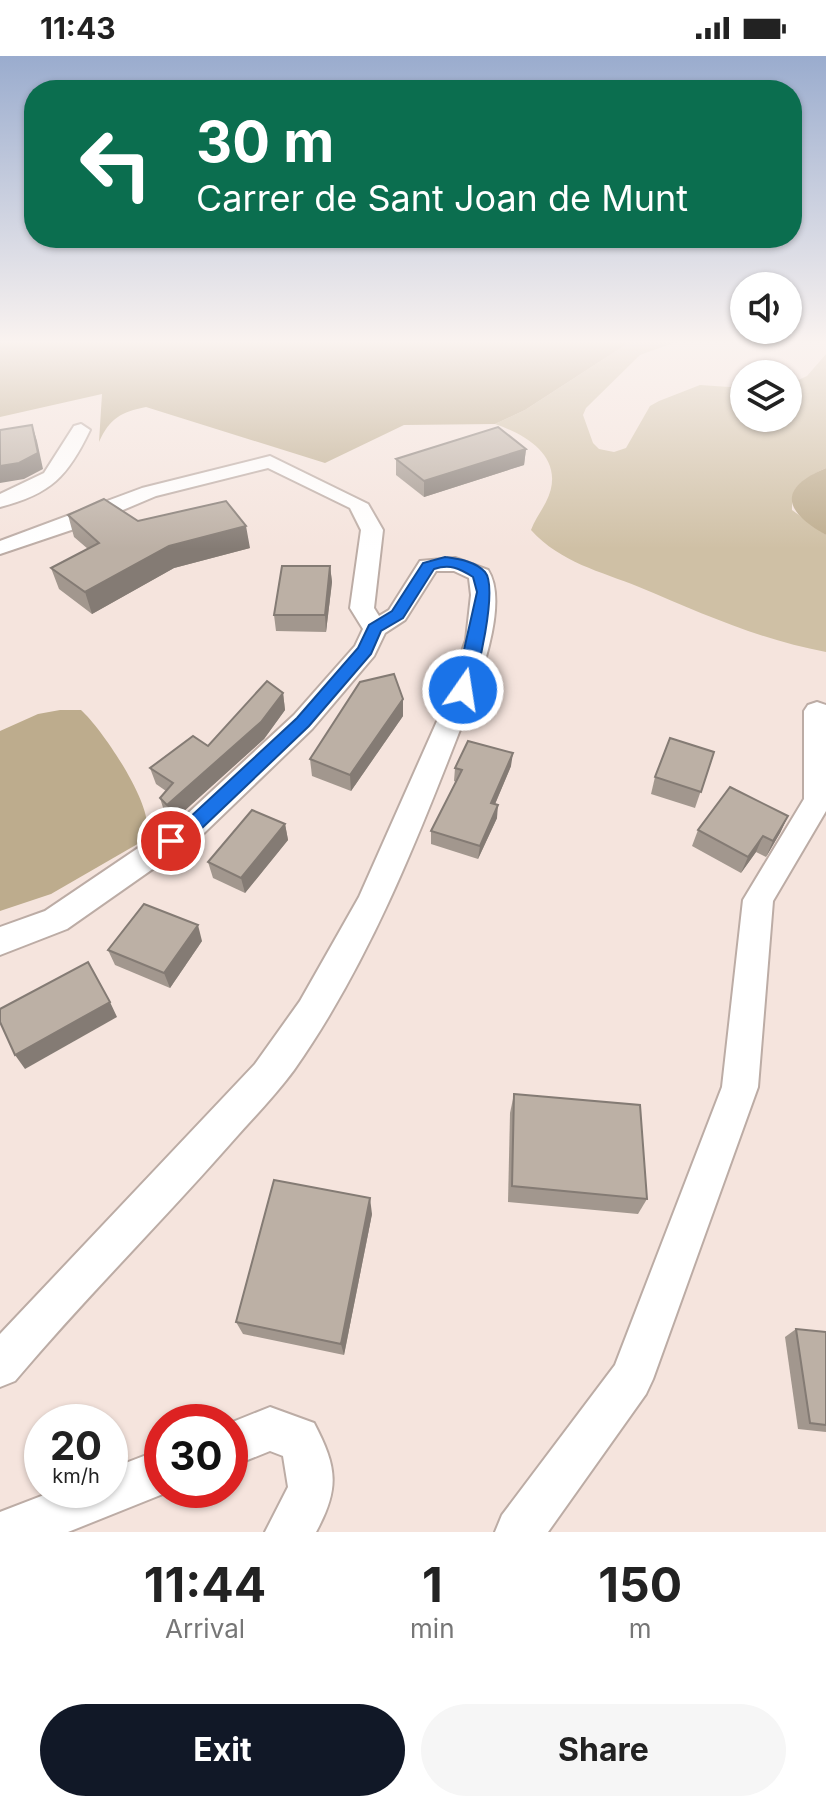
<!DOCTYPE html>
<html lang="en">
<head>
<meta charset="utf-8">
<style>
  body { margin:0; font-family:Inter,sans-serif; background:#f6f6f6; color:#222; height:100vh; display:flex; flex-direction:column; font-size:30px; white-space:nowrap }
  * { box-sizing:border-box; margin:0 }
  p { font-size:26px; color:#767676 }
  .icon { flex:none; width:44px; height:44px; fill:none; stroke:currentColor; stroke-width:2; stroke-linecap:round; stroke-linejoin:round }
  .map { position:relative; height:1476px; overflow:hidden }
  .panel { display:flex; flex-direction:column; background:#fff; flex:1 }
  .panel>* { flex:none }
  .guide { position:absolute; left:24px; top:24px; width:778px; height:168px; border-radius:32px; box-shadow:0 2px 6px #0004; background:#0b6e4f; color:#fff; overflow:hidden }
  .controls { position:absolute; left:730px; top:216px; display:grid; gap:16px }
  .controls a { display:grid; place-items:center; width:72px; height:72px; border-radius:50%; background:#fff; box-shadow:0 2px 6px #0004; font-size:40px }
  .speed { position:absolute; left:24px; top:1348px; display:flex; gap:16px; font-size:40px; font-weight:700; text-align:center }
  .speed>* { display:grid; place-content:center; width:104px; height:104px; border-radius:50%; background:#fff; box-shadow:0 2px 6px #0004; line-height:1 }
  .speed small { font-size:20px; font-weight:400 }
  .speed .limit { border:12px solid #d22; background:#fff; color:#111 }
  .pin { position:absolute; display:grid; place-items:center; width:68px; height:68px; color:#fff; margin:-34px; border:4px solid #fff; border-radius:50%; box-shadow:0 2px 8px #0007 }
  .me { position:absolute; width:88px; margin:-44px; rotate:13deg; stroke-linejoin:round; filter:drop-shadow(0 0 6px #0008) }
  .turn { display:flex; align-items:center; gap:28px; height:168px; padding:0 40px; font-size:36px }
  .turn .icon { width:104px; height:104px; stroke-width:2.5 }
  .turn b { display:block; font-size:56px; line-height:68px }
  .eta { display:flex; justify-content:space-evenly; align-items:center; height:136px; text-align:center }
  .eta b { font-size:48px; font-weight:700; line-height:56px }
  .primary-button { display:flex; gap:16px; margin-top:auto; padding:16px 40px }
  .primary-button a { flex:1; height:92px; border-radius:48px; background:#111827; color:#fff; font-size:32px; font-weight:700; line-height:92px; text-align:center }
  .primary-button a+a { background:#f6f6f6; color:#222 }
  .status { display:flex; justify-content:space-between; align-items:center; height:56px; padding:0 40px; background:#fff; direction:ltr }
  .status svg { height:22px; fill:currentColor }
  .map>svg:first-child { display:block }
  .green { fill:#cfc0a5 }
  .forest { fill:#bdac8d }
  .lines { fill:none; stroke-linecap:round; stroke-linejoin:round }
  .street-casing { stroke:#bcaca5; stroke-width:4 }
  .street { fill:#fff; fill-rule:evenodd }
  .wall { fill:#a2978e }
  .shaded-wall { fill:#847b74 }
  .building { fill:#bcb0a5; stroke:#847b74; stroke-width:2 }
  .route { fill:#1a73e8; stroke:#114b97; stroke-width:2 }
</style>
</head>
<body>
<div class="status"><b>11:43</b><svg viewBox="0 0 49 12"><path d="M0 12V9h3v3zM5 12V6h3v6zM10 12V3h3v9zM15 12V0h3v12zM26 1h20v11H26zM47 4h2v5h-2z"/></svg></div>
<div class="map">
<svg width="826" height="1476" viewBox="0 0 826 1476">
  <rect width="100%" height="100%" fill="#f5e4dd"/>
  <path class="green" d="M 630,286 L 676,286 L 640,299 L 586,352 L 583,359 L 593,387 L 599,393 L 614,396 L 626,392 L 650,350 L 659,345 L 700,329 L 744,332 L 744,362 L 788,362 L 788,329 L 807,320 L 826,298 L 826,412 C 808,420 791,432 792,454 L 826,479 L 826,596 C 760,584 701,557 639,531 C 600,515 561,507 531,474 C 535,463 541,456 546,446 C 567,404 530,380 495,368 L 525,354 Z"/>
  <g class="forest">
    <path d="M 0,286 L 630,286 L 525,354 L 495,368 L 404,369 L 325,407 L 146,351 C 121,356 110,362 99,386 L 102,338 L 0,361 Z"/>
    <path d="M 826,412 L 826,479 C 785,456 776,433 826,412 Z"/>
    <path d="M 60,654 L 81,654 C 102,673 146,739 147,768 C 147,773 143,781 141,786 L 51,838 L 0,855 L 0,675 L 38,658 Z"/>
  </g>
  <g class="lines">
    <defs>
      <g id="street">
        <path d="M 81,368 L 90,374 C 68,420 51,438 0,451 L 0,438 L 44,417 L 74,370 Z"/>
        <path d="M 270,400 L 368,448 L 383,474 L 374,552 L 379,560 L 389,554 L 420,505 L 455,502 L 488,514 C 510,548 477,631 463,666 C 417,785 368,909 294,1014 C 275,1040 252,1063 231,1087 C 160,1168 84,1243 15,1325 L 0,1331 L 0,1278 L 255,1008 L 300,945 L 359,841 L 442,654 L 466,584 L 471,539 L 469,522 L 454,515 L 436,515 L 405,564 L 385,577 L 374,600 L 312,673 L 204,777 L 67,873 L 0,899 L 0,871 L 45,855 L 184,761 L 294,659 L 355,590 L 363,573 L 350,552 L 361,474 L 350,452 L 268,412 L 156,440 L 92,467 L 0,498 L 0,485 L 142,432 Z"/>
        <path d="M 817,646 L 826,649 L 826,755 L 773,845 L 758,1031 L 653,1323 L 646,1338 L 548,1476 L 495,1476 L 502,1459 L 615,1309 L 722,1031 L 743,844 L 804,743 L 804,655 L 808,649 Z"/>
        <path d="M 270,1351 L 314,1367 C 337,1411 340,1432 316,1476 L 265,1476 L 288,1431 L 283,1400 L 270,1395 L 230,1411 L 230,1367 Z"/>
        <path d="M 162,1393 L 162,1434 L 173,1434 L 68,1476 L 0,1476 L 0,1456 L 57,1434 L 110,1434 L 110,1413 Z"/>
      </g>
    </defs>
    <use href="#street" class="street-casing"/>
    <use href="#street" class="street"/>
  </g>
  <g class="wall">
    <path d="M 526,393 L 524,409 L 424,441 L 396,419 L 396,403 Z"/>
    <path d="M 68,459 L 138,465 L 250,492 L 174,512 L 92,558 L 59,533 L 51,512 L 88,493 L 74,481 Z"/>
    <path d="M 330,510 L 332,526 L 326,576 L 276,575 L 274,559 Z"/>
    <path d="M 283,637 L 285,654 L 264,683 L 172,766 L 165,758 L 160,742 L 166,735 L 156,728 L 150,712 L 208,690 Z"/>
    <path d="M 403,643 L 403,660 L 351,735 L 312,720 L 310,703 Z"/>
    <path d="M 714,696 L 695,752 L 651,738 L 655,721 Z"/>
    <path d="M 511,710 L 495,748 L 497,762 L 478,803 L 431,788 L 431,775 L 456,726 L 454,725 L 455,712 Z"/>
    <path d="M 788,760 L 780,777 L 766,801 L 756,796 L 741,817 L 692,790 L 698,774 Z"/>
    <path d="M 285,768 L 288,784 L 245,837 L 213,822 L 208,806 Z"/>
    <path d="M 202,885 L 170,932 L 115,909 L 108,894 Z"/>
    <path d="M 514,1038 L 647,1143 L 638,1158 L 508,1146 L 510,1057 Z"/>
    <path d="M 372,1158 L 344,1299 L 243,1278 L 236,1266 Z"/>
    <path d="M 796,1273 L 826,1276 L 826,1376 L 798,1373 L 785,1281 Z"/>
  </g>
  <g class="shaded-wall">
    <path d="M 32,369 L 37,385 L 43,413 L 24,423 L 0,427 L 0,410 Z"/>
    <path d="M 526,393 L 524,409 L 424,441 L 424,425 Z"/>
    <path d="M 246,470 L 250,492 L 174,512 L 92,558 L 85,536 L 169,490 Z"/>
    <path d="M 330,510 L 332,526 L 326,576 L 325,559 Z"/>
    <path d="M 283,637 L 285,654 L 264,683 L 172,766 L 167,749 Z"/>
    <path d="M 403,643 L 403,660 L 351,735 L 350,719 Z"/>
    <path d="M 513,697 L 511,710 L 490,760 L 491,747 Z"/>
    <path d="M 498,749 L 497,762 L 478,803 L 480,790 Z"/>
    <path d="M 788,760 L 780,777 L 766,801 L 773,785 Z"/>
    <path d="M 285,768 L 288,784 L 245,837 L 241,822 Z"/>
    <path d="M 763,780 L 756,796 L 741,817 L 748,801 Z"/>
    <path d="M 198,869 L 202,885 L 170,932 L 164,917 Z"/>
    <path d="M 110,946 L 117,961 L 25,1013 L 15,999 Z"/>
    <path d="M 370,1142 L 372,1158 L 344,1299 L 341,1288 Z"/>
  </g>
  <g class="building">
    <path d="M 32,369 L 38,397 L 19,407 L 0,410 L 0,374 Z"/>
    <path d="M 498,371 L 526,393 L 424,425 L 396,403 Z"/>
    <path d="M 104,443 L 138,465 L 226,445 L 246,470 L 169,490 L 85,536 L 51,512 L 99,487 L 68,459 Z"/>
    <path d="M 282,510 L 330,510 L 325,559 L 274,559 Z"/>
    <path d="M 394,618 L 403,643 L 350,719 L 310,703 L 360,626 Z"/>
    <path d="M 267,625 L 283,637 L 261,666 L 167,749 L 160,742 L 173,727 L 150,712 L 193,680 L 208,690 Z"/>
    <path d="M 670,682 L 714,696 L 701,736 L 655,721 Z"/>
    <path d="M 468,685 L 513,697 L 491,747 L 498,749 L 480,790 L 431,775 L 462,714 L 455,712 Z"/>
    <path d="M 730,731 L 788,760 L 773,785 L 763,780 L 748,801 L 698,774 Z"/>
    <path d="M 252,754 L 285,768 L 241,822 L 208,806 Z"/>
    <path d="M 144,848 L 198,869 L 164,917 L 108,894 Z"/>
    <path d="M 88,906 L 110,946 L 15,999 L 0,966 L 0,953 Z"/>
    <path d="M 514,1038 L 640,1049 L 647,1143 L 512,1130 Z"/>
    <path d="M 274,1124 L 370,1142 L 341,1288 L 236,1266 Z"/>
    <path d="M 796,1273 L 826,1276 L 826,1369 L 810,1367 Z"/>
  </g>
  <linearGradient id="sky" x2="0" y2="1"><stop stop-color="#9aacce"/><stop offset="0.58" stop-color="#faf3f0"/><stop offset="1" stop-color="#faf3f0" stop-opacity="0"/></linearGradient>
  <rect width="826" height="493" fill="url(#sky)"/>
  <path class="route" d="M 445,501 C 458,503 475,505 485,516 C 498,531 478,621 469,638 L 458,638 L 455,634 L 477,536 L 473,521 C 459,512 450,508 434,513 L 403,562 L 381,575 L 371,598 L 309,670 L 200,774 L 177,790 L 164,790 L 164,780 L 187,764 L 297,662 L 358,592 L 369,569 L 392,555 L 423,507 Z"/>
</svg>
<div class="controls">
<a><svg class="icon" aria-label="sound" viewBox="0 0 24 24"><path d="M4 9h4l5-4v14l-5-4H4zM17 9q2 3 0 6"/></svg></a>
<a><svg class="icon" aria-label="layers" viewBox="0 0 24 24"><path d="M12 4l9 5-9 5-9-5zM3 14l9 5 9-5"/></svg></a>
</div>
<div class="speed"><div>20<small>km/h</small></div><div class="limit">30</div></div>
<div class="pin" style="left:171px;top:785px;background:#d93025"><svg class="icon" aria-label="arrive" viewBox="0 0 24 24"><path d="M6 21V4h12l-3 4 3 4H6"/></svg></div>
<svg class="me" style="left:463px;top:634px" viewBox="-20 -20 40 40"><circle r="17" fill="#1a73e8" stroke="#fff" stroke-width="3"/><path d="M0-11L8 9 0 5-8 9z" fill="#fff"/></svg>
<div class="guide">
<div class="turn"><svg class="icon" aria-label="left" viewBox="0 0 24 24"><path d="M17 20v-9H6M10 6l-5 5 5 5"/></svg><div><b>30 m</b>Carrer de Sant Joan de Munt</div></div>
</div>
</div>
<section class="panel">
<div class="eta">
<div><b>11:44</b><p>Arrival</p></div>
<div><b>1</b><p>min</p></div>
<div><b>150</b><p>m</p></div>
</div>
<div class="primary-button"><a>Exit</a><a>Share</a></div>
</section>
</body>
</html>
